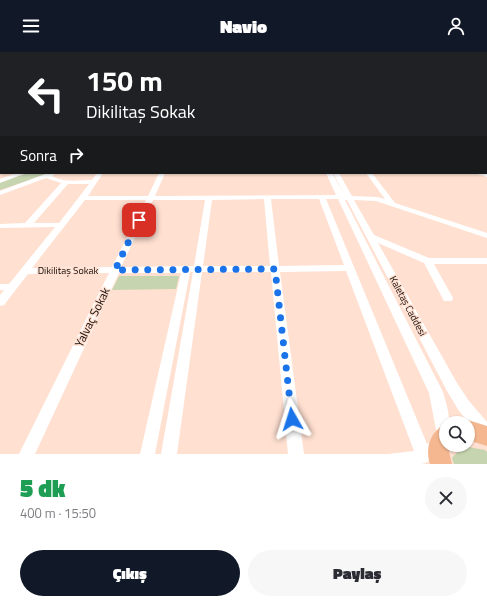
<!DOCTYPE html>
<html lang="tr">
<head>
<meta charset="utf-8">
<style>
  body { margin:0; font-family:"Titillium Web",sans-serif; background:#f7f7f7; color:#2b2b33; height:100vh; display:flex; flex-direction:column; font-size:15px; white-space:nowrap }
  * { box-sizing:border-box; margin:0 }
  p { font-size:13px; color:#7c7c81 }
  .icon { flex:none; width:22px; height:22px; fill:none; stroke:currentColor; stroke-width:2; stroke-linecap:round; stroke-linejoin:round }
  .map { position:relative; height:412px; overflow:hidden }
  .side { display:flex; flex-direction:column; background:#fff; flex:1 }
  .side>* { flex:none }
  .guide { position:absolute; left:0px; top:0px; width:487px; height:122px; box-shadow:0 1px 3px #0004; background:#202124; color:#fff; overflow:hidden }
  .controls { position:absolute; left:439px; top:364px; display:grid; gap:8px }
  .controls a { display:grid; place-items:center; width:36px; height:36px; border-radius:50%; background:#fff; box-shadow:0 1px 3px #0004; font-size:20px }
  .pin { position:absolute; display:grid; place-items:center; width:34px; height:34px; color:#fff; margin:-17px; border-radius:8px; box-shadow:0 2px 6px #0006 }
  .me { position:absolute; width:44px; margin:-22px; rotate:354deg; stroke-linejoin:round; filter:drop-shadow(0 0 3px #0008) }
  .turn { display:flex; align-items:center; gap:14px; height:84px; padding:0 20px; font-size:18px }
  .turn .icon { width:52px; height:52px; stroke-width:2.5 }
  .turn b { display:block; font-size:28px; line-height:34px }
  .then { display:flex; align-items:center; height:38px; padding:0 20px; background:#0003; gap:8px; font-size:15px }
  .round { display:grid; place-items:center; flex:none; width:42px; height:42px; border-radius:21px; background:#f7f7f7 }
  .overview { display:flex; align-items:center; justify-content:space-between; height:68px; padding:0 20px }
  h1 { font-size:24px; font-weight:800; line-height:30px; color:#1e9e55 }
  .action { display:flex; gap:8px; margin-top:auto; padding:8px 20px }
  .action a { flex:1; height:46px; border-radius:24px; background:#111827; color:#fff; font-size:16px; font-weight:800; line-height:46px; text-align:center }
  .action a+a { background:#f7f7f7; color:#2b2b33 }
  header { display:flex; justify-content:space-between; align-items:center; height:52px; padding:0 20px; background:#111827; color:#fff; font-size:18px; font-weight:800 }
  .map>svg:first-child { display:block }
  .green { fill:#c6d4b0 }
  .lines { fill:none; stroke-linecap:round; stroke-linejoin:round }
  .minor { fill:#fff; fill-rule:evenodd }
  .major { fill:#f4b78f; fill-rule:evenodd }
  .route { stroke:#1a73e8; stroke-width:7; stroke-dasharray:0 12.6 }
  .labels { text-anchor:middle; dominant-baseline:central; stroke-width:3; stroke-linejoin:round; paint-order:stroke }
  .street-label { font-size:10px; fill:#160d08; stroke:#ffe0d1 }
  .near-street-label { font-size:12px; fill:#160d08; stroke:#ffe0d1 }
</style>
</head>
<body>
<header><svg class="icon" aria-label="menu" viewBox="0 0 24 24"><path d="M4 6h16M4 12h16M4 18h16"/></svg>Navio<svg class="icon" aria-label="person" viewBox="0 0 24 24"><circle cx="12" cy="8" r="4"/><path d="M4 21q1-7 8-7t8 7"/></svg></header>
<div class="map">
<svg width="487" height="412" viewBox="0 0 487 412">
  <rect width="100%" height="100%" fill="#ffe0d1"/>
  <g class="green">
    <path d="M 28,121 L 50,121 L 0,138 L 0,130 Z"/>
    <path d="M 119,224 L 179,224 L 176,237 L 112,238 Z"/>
    <path d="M 463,394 L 485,398 L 487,400 L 487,412 L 454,412 L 452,406 Z"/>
  </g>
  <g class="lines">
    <g class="minor">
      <path d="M 1,91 L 1,95 L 0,96 L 0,92 Z"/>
      <rect x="0" y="98" width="1" height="4"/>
      <path d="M 487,107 L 487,111 L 486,112 L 486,108 Z"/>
      <path d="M 17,121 L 26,121 L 0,131 L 0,127 Z"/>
      <path d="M 48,121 L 57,121 L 52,124 C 64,131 79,128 92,128 L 97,121 L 103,121 L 88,144 L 148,144 L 159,121 L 165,121 L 155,144 L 336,143 L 326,121 L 332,121 L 345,143 L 333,121 L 339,121 L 352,144 L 377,145 L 385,147 L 366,121 L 372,121 L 395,151 L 487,181 L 487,186 L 376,149 L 354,148 L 374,183 L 429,206 L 487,206 L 487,212 L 434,212 L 453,246 L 452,249 L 444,249 L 424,211 L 378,191 L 457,331 L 469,349 L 487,370 L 487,390 L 482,387 L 459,359 L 447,339 L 347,148 L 345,148 L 443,340 L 447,354 L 450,371 L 446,371 L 446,391 L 442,391 L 444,395 C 440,403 430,410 422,412 L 0,412 L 0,402 L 19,402 L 109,221 L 28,222 L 4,253 L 0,254 L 0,243 L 4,238 L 0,238 L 0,232 L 9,232 L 55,175 L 0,176 L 0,172 L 25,171 L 61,131 L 46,126 L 0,143 L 0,139 ZM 68,132 L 89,132 L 59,171 L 34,171 ZM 264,147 L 270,214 L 203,214 L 212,148 ZM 271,147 L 319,147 L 344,213 L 279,214 ZM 326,147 L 338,147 L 429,341 L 438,388 L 436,387 L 427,392 ZM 85,148 L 146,148 L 112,215 L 32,216 ZM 153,148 L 205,148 L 194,214 L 121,215 ZM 346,219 L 414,399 L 388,402 L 304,402 L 280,220 ZM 190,220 L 193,220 L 161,402 L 155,402 ZM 202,220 L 271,220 L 288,402 L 177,402 ZM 119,221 L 181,221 L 140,402 L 35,402 Z"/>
      <path d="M 476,121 L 487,121 L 487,125 L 477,122 Z"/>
    </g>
    <g class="major">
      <rect x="486" y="96" width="1" height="5"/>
      <path d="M 468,368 L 487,374 L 487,394 L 468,388 L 468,371 L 461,371 Z"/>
      <path d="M 446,372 L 446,393 L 450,393 L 449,400 L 452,412 L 430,412 C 425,396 430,379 446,372 Z"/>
    </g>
  </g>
  <linearGradient id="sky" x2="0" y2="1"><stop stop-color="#85bce2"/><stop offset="0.54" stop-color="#fff1ea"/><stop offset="1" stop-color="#fff1ea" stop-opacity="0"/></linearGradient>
  <rect width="487" height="124" fill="url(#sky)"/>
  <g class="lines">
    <path class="route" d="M 139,168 L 115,218 L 275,217 L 292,367"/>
  </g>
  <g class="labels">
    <g class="street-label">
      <text x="68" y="218">Dikilitaş Sokak</text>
      <text transform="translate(408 254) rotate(62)">Kaletaş Caddesi</text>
    </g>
    <g class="near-street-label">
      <text transform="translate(92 265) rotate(-64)">Yalvaç Sokak</text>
    </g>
  </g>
</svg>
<div class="controls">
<a><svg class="icon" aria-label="search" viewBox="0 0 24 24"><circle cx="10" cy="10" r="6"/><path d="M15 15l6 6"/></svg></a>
</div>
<div class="pin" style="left:139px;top:168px;background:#d93025"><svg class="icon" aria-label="arrive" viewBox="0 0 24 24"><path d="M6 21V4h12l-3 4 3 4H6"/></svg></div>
<svg class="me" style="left:292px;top:367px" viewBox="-20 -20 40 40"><path d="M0-17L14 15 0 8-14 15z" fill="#1a73e8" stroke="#fff" stroke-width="4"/></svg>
<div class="guide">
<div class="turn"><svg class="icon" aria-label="left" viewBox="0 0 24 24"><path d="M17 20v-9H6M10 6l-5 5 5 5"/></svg><div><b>150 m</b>Dikilitaş Sokak</div></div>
<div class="then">Sonra<svg class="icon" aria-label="right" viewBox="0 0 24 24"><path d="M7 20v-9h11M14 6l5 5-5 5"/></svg></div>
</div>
</div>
<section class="side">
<div class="overview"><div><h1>5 dk</h1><p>400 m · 15:50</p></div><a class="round"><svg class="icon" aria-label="close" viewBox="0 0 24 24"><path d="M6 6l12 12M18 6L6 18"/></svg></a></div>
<div class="action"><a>Çıkış</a><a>Paylaş</a></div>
</section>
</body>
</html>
